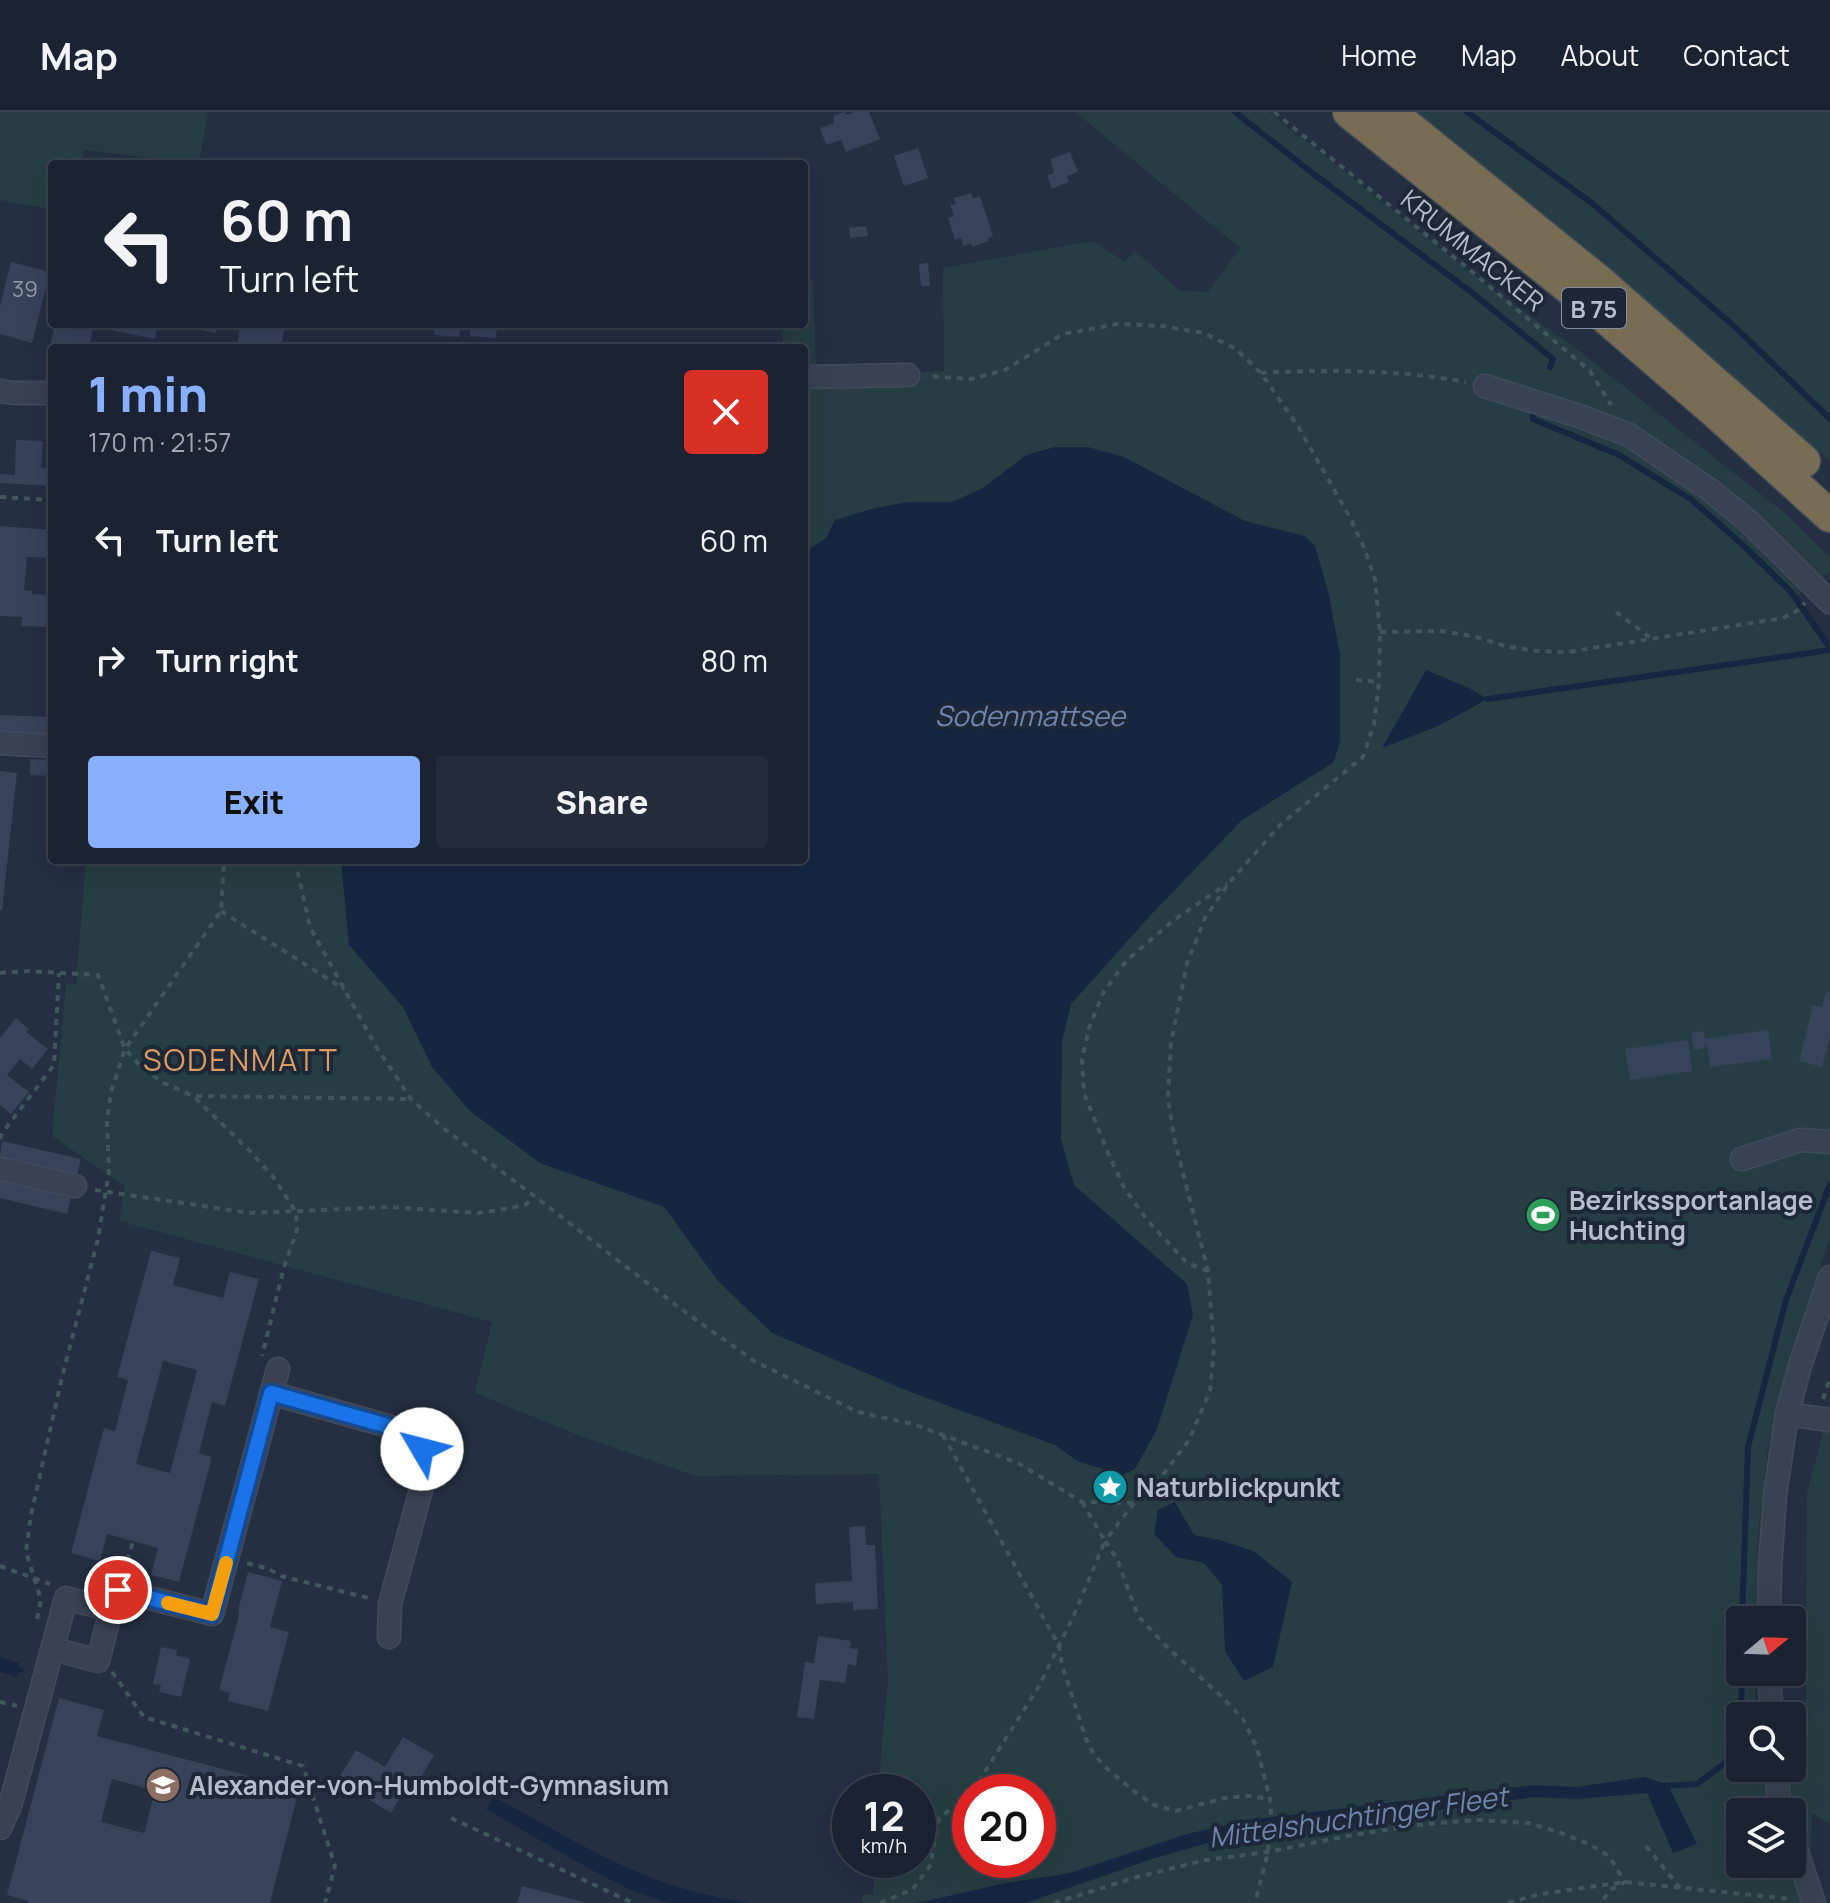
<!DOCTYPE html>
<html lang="en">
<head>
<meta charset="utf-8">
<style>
  body { margin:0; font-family:Manrope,sans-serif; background:#242b3a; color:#f1f3f6; height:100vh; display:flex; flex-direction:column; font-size:30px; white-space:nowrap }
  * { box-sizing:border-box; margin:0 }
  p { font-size:26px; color:#a0a4ac }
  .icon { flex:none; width:44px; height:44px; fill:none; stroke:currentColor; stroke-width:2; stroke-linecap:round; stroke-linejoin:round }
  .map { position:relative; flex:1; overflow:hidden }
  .panel { position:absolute; left:48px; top:232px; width:760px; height:520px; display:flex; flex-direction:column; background:#1b2332; border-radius:8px; box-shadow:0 8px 32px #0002,0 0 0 2px #39404d }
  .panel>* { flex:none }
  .guide { position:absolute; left:48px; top:48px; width:760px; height:168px; border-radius:8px; box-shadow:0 8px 32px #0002,0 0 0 2px #39404d; background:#1b2332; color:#f1f3f6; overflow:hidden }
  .needle { width:52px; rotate:71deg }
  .buttons { position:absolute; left:1726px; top:1494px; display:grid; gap:16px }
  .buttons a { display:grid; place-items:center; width:80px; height:80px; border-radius:8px; background:#1b2332; box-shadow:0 8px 32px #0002,0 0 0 2px #39404d; font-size:40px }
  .speed { position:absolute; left:832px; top:1662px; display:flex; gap:16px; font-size:40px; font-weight:700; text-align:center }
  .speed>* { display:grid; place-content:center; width:104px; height:104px; border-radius:50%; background:#1b2332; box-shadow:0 8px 32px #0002,0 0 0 2px #39404d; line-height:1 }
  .speed small { font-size:20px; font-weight:400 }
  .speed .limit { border:12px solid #d22; background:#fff; color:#111 }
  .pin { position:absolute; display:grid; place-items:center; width:68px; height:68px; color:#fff; margin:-34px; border:4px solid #fff; border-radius:50%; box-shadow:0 2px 8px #0007 }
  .me { position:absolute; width:88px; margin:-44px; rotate:307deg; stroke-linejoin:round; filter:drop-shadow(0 0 6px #0008) }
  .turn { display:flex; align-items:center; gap:28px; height:168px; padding:0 40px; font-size:36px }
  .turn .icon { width:104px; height:104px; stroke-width:2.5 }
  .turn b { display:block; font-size:56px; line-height:68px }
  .round { display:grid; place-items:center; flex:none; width:84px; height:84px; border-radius:8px; background:#242b3a }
  .summary { display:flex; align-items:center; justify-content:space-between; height:136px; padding:0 40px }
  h1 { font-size:48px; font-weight:800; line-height:60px; color:#88b0fe }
  .action { display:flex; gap:16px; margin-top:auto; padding:16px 40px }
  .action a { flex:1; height:92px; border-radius:8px; background:#88b0fe; color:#111; font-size:32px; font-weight:800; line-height:92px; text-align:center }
  .action a+a { background:#242b3a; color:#f1f3f6 }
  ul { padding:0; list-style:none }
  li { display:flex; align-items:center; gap:24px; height:120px; padding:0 40px }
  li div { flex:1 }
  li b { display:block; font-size:30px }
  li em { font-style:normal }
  header { display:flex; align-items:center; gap:48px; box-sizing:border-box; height:112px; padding:0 40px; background:#1b2332; border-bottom:2px solid #39404d }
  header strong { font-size:38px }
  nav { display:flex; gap:44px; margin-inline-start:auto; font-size:28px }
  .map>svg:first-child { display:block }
  .green { fill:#263e43; fill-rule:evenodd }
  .water { fill:#162641 }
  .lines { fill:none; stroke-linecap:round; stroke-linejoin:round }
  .stream { stroke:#162641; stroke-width:6 }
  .building { fill:#364358; fill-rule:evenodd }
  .minor-casing { stroke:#424b5b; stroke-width:25 }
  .highway-casing { stroke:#404a59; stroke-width:35 }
  .path { stroke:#3f575b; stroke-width:4; stroke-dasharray:6 6; stroke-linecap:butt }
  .minor { stroke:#394252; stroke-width:22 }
  .highway { stroke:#786c55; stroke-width:32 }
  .route-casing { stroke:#114b97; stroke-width:20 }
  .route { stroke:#1a73e8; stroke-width:14 }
  .slow { stroke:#f59e0b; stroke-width:14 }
  .labels { text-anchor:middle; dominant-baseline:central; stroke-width:8; stroke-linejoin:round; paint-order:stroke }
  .number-label { font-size:22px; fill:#939cad }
  .shield { fill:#1d2737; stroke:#87909f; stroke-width:2 }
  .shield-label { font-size:24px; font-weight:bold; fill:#b5bdcc }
  .street-label { font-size:26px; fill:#b5bdcc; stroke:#1d2737 }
  .poi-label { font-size:26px; font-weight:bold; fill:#b5bdcc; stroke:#1d2737; text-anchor:start }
  .water-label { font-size:28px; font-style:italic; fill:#6d85ad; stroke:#1d2737 }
  .quarter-label { font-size:30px; letter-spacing:2px; fill:#dc9c60; stroke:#1d2737 }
</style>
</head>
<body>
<header>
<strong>Map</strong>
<nav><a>Home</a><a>Map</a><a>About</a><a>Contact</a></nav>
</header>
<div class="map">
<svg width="1830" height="1791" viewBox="0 0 1830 1791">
  <rect width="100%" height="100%" fill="#242f42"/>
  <g class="green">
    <path d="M 0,0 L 208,0 L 199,52 L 85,38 L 81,52 L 52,52 L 52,98 L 0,88 Z"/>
    <path d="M 1075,0 L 1269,0 L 1490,176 L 1574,235 L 1786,402 L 1830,445 L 1830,460 L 1796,485 L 1830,531 L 1830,1126 L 1783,1269 L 1767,1341 L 1758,1425 L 1756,1508 L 1740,1508 L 1740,1560 L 1755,1560 L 1755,1603 L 1806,1594 L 1807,1380 L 1830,1295 L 1830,1712 L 1812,1701 L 1809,1781 L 1806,1791 L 862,1791 L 862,1783 L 873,1783 L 875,1748 L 918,1748 L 918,1680 L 879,1680 L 882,1627 L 888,1568 L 879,1362 L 696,1364 L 583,1325 L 475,1281 L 492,1210 L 119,1109 L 125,1074 L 52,1024 L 66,871 L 76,872 L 86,748 L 804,748 L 804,236 L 783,236 L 782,212 L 804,212 L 804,169 L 813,168 L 816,256 L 874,262 L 944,259 L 943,156 L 1093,129 L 1125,150 L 1135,139 L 1180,179 L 1208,180 L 1240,136 ZM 1740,1604 L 1792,1604 L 1792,1656 L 1740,1656 ZM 970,1680 L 1038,1680 L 1038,1748 L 970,1748 ZM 1740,1700 L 1792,1700 L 1792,1752 L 1740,1752 Z"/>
    <path d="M 1409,0 L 1830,0 L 1830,349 L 1688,225 L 1474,50 Z"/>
  </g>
  <g class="water">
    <path d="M 1055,335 L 1088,335 L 1124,345 L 1245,409 L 1305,424 L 1315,434 L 1329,483 L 1340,543 L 1340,629 L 1334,650 L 1241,709 L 1148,806 L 1071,892 L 1062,930 L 1061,1027 L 1074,1073 L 1187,1172 L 1193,1203 L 1157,1317 L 1135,1357 L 1122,1363 L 1077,1349 L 1055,1333 L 908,1279 L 772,1221 L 718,1169 L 664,1095 L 540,1051 L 470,999 L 432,955 L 403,895 L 349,833 L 341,748 L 804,748 L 804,441 L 826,426 L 835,408 L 875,396 L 908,390 L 952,390 L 983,376 L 1026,343 Z"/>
    <path d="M 1426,558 L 1471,577 L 1488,587 L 1438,614 L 1382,636 Z"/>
    <path d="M 1175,1390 L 1194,1423 L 1220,1428 L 1255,1440 L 1292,1470 L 1273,1555 L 1244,1569 L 1225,1539 L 1222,1473 L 1204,1451 L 1176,1445 L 1154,1422 L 1158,1398 Z"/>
    <path d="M 0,1545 L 19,1551 L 17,1565 L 0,1560 Z"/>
    <path d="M 1645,1665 L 1668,1673 L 1697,1732 L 1673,1741 L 1647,1681 L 1577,1687 L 1535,1685 L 1338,1711 L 1247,1720 L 1155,1746 L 1026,1791 L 917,1791 L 1006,1771 L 1070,1761 L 1187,1722 L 1248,1708 L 1534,1673 L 1576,1675 Z"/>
    <path d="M 494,1685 C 543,1711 591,1741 642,1762 C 675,1776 712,1785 749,1791 L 668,1791 L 631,1778 L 588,1756 L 486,1697 Z"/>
  </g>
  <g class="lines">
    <g class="stream">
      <path d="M 1235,0 L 1311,60 L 1475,183 L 1553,247 L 1550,255"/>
      <path d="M 1467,0 L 1593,92 L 1735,215 L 1830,307"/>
      <path d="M 1533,302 L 1533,307 L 1619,343 L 1692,388 L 1744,434 L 1791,480 L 1830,536"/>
      <path d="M 1488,587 L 1830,538"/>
      <path d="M 1742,1508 L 1748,1335 L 1786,1188 L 1830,1072"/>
      <path d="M 0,1553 L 20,1558"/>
      <path d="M 1741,1604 L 1742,1560"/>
      <path d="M 1662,1674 L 1697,1672 L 1740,1640"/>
    </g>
  </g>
  <g class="building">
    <path d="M 845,0 L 846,3 L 854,0 L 869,0 L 880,27 L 846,40 L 841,28 L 826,33 L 820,16 L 834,11 L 834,3 Z"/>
    <path d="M 918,36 L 928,66 L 904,74 L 894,44 Z"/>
    <path d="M 1070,40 L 1078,60 L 1067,64 L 1069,70 L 1052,77 L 1047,63 L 1054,61 L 1050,47 Z"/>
    <path d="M 971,81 L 973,86 L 980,84 L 993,124 L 988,126 L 988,129 L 972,135 L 971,132 L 963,134 L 961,126 L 955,128 L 948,106 L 954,104 L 950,93 L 956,92 L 954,86 Z"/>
    <path d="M 866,114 L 868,124 L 850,126 L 849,116 Z"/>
    <path d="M 11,150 L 50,160 L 32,231 L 0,222 L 0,194 Z"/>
    <path d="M 928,151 L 930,174 L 921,174 L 919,152 Z"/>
    <path d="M 55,212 L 94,212 L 89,236 L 59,236 L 50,234 Z"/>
    <path d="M 107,212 L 158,212 L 155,227 L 106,217 Z"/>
    <path d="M 184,212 L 218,212 L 216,221 L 184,215 Z"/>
    <path d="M 240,212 L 266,212 L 266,214 L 284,217 L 281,236 L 237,236 Z"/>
    <path d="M 357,212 L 416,212 L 415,216 L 386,214 L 385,218 L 356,216 Z"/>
    <path d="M 435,212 L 460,212 L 459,225 L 434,223 Z"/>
    <path d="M 471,212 L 497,212 L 496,226 L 470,224 Z"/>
    <path d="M 16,328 L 43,329 L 41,356 L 52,357 L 52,374 L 0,371 L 0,362 L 15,363 Z"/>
    <path d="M 0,414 L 52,418 L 52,446 L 27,445 L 24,478 L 32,479 L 32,482 L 52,483 L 52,515 L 21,514 L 22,505 L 0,504 Z"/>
    <path d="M 0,603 L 52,605 L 52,622 L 0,619 Z"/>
    <path d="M 30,647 L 52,648 L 52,664 L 30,663 Z"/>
    <path d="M 0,659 L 17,661 L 2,799 L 0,798 Z"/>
    <path d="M 1826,880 L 1830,881 L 1830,925 L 1822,955 L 1799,949 L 1813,893 L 1822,895 Z"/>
    <path d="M 16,906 L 29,917 L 26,920 L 48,937 L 32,957 L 20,947 L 7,963 L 29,980 L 11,1002 L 0,993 L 0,926 Z"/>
    <path d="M 1768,918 L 1772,947 L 1710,955 L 1707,932 L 1704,933 L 1704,936 L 1694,938 L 1691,921 L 1704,919 L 1705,927 Z"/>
    <path d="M 1688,928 L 1692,959 L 1630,968 L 1625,937 Z"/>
    <path d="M 2,1029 L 81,1047 L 77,1064 L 0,1046 Z"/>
    <path d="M 0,1069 L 71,1086 L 67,1102 L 0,1086 Z"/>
    <path d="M 151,1139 L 180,1146 L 173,1173 L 223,1186 L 230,1160 L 259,1167 L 225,1294 L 212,1290 L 199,1341 L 212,1345 L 179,1470 L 151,1463 L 158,1436 L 107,1422 L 100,1449 L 71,1441 L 104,1316 L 115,1319 L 128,1268 L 117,1265 ZM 163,1249 L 197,1258 L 170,1361 L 136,1352 Z"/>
    <path d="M 865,1414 L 866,1433 L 875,1433 L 878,1497 L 853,1498 L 853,1490 L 816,1492 L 815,1471 L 852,1469 L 849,1415 Z"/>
    <path d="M 248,1460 L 282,1469 L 270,1515 L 289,1520 L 268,1599 L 228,1589 L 230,1581 L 219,1578 L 238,1507 L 239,1495 Z"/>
    <path d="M 818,1524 L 851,1529 L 850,1536 L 858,1537 L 856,1554 L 848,1552 L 845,1571 L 820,1568 L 814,1607 L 797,1605 L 805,1550 L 814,1551 Z"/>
    <path d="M 161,1535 L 177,1538 L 176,1543 L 190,1547 L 181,1585 L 159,1580 L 161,1573 L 153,1572 Z"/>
    <path d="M 59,1586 L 104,1598 L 97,1624 L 299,1677 L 270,1791 L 28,1791 L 28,1789 L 7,1783 ZM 112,1667 L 155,1679 L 144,1721 L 101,1710 Z"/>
    <path d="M 403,1625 L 434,1643 L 417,1672 L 410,1668 L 391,1701 L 351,1677 L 348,1682 L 334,1674 L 356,1638 L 385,1655 Z"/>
    <path d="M 522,1774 L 584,1790 L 584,1791 L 517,1791 Z"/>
  </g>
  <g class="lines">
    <defs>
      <g id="minor">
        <path d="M 804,265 L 908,263"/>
        <path d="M 1485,274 L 1582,305 L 1629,323 L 1710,378 L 1748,409 L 1830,490"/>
        <path d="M 0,279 L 13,281 L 52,281"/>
        <path d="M 0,631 L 52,634"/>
        <path d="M 1742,1047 L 1800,1028 L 1830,1030"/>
        <path d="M 0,1057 L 75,1074"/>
        <path d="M 271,1281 L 416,1322 L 428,1352 L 390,1492 L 389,1525"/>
        <path d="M 1787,1302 L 1830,1308"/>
        <path d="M 111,1498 L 118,1478 L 212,1502 L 278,1257"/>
        <path d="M 1769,1508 L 1770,1455 L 1775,1383 L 1787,1302 L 1800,1254 L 1830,1165"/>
        <path d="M 1769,1560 L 1772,1604"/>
        <path d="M 1776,1656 L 1779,1687 L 1783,1700"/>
        <path d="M 0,1716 L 10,1694 L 66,1486 L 111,1498 L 98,1549 L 53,1537"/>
        <path d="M 1792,1725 L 1814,1791"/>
      </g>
      <g id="highway">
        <path d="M 1349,0 L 1598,199 L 1713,298 L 1830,404"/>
        <path d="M 1390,0 L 1600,170 L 1804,349"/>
      </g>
    </defs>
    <use href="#minor" class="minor-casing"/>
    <use href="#highway" class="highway-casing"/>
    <g class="path">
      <path d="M 1274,0 L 1476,163 L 1590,259 L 1611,293"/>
      <path d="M 1261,261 C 1331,257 1397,258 1466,270"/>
      <path d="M 0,385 L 52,388"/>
      <path d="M 1616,500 L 1652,527"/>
      <path d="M 1380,520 L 1440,519 L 1473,524 L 1505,534 L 1536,539 L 1568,540 L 1783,506 L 1798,498 L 1805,491"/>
      <path d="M 1356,568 L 1379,570"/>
      <path d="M 295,748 L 310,815 L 375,933 L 411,987 L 443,1016 L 533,1083 L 681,1197 L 754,1249 L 858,1300 L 913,1312 L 1018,1351 L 1082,1390 L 1134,1391 L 1162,1364 L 1189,1328 L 1210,1279 L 1214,1235 L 1208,1159 L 1174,1026 L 1168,985 L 1171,931 L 1187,851 L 1205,806 L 1229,771 L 1280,713 L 1363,645 L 1374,612 L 1379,570 L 1380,520 L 1375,467 L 1363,433 L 1348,402 L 1299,316 L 1261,261 L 1236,237 L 1204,221 L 1162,214 L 1118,212 L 1063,222 L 1005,258 L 971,267 L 926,264"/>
      <path d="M 221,799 L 344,877"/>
      <path d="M 0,861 L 29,859 L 98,863 L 125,937 L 144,958 L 164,971 L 193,984 L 248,1037 L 274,1066 L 296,1100 L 297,1118 L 284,1155 L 262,1244"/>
      <path d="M 196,984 L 411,987"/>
      <path d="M 0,1027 L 2,1021 L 54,953 L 59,861"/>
      <path d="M 95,1078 L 250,1101 L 389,1095 L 478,1101 L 511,1096 L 527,1092 L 533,1083"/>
      <path d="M 1208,1159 L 1187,1151 L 1147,1108 L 1125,1077 L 1108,1041 L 1084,981 L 1082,947 L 1089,916 L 1103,881 L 1126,849 L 1175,807 L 1227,772"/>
      <path d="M 1823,1287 L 1830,1266"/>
      <path d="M 943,1323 L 1059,1534 L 1062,1553 L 1086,1627 L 1093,1641 L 1104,1654 L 1135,1680 L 1154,1693 L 1176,1699 L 1225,1686 L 1249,1684 L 1270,1687"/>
      <path d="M 1134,1391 L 1105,1429 L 1117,1447 L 1138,1504 L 1168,1536 L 1220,1583 L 1243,1607 L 1257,1636 L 1270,1687 L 1271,1697 L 1268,1740 L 1255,1791"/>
      <path d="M 247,1451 L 269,1457 L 281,1464 L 372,1487"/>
      <path d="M 0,1454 L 50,1472"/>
      <path d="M 124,1460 L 133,1429"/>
      <path d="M 37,1507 L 41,1488 L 26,1440 L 31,1403 L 62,1265 L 98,1127 L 109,1059 L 107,1010 L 111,980 L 125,937 L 221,799 L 224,748"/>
      <path d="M 112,1560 L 144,1605 L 303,1654 L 335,1754 L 325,1791"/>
      <path d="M 0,1590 L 17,1594"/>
      <path d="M 972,1680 L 1039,1574 L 1074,1503 L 1105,1429 L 1082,1390"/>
      <path d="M 451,1706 L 633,1791"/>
      <path d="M 1646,1734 L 1680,1776"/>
      <path d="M 880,1791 L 912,1778 L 930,1754 L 939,1706 L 970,1683"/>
      <path d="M 1054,1791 L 1137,1765 L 1206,1748 L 1268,1740 L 1347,1724 L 1424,1712 L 1478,1708 L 1529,1711 L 1561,1721 L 1589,1732 L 1609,1744 L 1625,1770 L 1610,1778 L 1601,1791"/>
      <path d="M 1508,1791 L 1540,1782 L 1625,1770 L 1791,1787"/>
    </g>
    <use href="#minor" class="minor"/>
    <use href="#highway" class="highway"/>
  </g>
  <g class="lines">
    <defs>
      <path id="route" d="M 118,1478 L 212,1502 L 271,1281 L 416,1322 L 422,1337"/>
    </defs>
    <use href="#route" class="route-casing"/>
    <use href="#route" class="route"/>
    <path class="slow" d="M 168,1491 L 212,1502 L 226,1451"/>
  </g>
  <defs>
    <symbol id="stadium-disc" viewBox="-11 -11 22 22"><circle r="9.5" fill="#2e9e5b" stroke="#1d2737"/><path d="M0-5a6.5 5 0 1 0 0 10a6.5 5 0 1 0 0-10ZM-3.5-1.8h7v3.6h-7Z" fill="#fff"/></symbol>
    <symbol id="sight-disc" viewBox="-11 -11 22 22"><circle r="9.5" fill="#0f9aa8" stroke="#1d2737"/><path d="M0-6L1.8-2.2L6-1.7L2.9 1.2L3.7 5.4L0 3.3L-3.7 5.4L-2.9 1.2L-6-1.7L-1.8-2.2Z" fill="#fff"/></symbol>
    <symbol id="school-disc" viewBox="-11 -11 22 22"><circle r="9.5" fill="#8d6e63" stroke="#1d2737"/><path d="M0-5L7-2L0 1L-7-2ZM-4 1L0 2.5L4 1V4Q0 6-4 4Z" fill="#fff"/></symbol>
  </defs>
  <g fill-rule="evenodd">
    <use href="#stadium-disc" x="1523" y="1083" width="40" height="40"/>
    <use href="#sight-disc" x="1090" y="1355" width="40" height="40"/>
    <use href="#school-disc" x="143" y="1653" width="40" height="40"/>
  </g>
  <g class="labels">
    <g class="number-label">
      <text x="25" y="177">39</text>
    </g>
    <rect class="shield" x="1562" y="176" width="64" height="40" rx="6"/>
    <g class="shield-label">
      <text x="1594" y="196">B 75</text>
    </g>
    <g class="street-label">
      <text transform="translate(1473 138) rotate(39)">KRUMMACKER</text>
    </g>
    <g class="poi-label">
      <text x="1569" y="1088">Bezirkssportanlage<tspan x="1569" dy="30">Huchting</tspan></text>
      <text x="1136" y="1375">Naturblickpunkt</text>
      <text x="189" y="1673">Alexander-von-Humboldt-Gymnasium</text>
    </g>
    <g class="water-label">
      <text x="1030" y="603">Sodenmattsee</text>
      <text transform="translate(1358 1704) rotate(-8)">Mittelshuchtinger Fleet</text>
    </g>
    <g class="quarter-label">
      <text x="241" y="947">SODENMATT</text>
    </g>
  </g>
</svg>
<div class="buttons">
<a><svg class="needle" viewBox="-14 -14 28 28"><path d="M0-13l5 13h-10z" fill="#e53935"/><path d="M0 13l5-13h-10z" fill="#a0a4ac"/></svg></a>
<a><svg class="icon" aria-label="search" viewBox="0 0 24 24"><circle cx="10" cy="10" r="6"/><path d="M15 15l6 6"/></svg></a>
<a><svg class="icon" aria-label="layers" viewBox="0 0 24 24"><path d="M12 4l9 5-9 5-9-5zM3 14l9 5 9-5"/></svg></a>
</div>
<div class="speed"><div>12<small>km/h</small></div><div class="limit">20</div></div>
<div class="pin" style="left:118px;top:1478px;background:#d93025"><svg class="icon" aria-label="arrive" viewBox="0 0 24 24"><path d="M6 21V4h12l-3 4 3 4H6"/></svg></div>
<svg class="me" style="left:422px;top:1337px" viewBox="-20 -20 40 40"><circle r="19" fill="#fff"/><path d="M0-13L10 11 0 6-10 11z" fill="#1a73e8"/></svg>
<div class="guide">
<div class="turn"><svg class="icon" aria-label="left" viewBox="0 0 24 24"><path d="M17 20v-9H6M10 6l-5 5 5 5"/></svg><div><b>60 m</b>Turn left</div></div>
</div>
<section class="panel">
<div class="summary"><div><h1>1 min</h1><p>170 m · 21:57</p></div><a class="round" style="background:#d93025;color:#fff"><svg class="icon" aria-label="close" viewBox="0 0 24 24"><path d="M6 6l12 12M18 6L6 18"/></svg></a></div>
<ul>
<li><svg class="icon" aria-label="left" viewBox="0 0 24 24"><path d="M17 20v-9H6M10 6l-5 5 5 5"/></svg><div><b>Turn left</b></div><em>60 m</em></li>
<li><svg class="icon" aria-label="right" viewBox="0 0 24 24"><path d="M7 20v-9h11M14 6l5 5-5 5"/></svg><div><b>Turn right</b></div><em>80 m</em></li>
</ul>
<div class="action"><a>Exit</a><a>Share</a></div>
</section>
</div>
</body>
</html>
